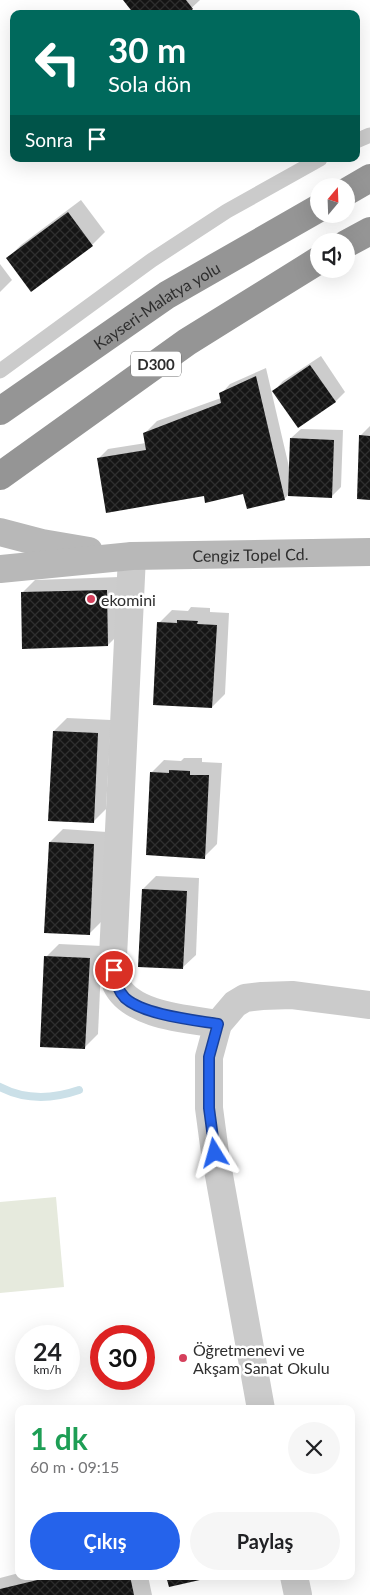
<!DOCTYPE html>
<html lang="tr">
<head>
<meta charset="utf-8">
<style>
  body { margin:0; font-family:Lato,sans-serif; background:#f6f6f6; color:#202124; height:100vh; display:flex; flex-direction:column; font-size:19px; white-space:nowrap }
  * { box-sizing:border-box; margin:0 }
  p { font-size:16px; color:#757577 }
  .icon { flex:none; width:28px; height:28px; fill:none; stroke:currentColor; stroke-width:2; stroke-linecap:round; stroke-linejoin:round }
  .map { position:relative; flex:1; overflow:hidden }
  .side { position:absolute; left:15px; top:1405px; width:340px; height:175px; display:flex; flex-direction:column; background:#fff; border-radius:10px; box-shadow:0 5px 20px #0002 }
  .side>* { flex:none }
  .top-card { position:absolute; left:10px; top:10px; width:350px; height:152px; border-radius:10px; box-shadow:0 5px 20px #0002; background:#00695c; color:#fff; overflow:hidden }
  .needle { width:32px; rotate:19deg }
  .tools { position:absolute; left:310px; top:178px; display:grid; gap:10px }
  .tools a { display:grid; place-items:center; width:45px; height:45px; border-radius:50%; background:#fff; box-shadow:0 5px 20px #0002; font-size:25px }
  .speed { position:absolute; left:15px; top:1325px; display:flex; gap:10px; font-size:25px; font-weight:700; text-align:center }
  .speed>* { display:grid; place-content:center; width:65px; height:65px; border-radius:50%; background:#fff; box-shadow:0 5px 20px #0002; line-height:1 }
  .speed small { font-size:12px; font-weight:400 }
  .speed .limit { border:8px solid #d22; background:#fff; color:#111 }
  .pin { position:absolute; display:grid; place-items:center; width:42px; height:42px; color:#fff; margin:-21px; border:2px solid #fff; border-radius:50%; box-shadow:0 1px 5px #0007 }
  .me { position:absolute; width:55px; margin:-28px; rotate:352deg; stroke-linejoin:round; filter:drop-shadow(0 0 4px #0008) }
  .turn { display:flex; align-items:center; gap:18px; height:105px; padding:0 15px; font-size:22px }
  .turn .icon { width:65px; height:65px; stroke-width:2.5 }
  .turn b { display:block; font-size:35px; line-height:42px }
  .then { display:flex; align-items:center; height:48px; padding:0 15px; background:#0003; gap:10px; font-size:19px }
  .round { display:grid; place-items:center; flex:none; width:52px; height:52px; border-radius:26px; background:#f6f6f6 }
  .overview { display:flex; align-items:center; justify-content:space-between; height:85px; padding:0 15px }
  h1 { font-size:30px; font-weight:700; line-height:38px; color:#1e9e55 }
  .primary-button { display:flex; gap:10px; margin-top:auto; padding:10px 15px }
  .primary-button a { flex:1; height:58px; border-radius:30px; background:#2563eb; color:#fff; font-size:20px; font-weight:700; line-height:58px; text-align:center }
  .primary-button a+a { background:#f6f6f6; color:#202124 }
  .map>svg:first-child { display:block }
  .grass { fill:#e6eadd }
  .shadow { fill:#0003 }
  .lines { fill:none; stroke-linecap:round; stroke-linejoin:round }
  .stream { stroke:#cbe0e8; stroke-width:8 }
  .building { fill:url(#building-cross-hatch) }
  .lane { stroke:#cbcbcb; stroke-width:15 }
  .street { stroke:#cbcbcb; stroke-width:28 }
  .secondary { stroke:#b8b8b8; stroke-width:28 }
  .highway { stroke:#959595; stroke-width:28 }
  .route-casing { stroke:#184099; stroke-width:12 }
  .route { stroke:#2563eb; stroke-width:9 }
  .poi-dot { fill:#d5405c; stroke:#fff; stroke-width:2 }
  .labels { text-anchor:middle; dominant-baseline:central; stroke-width:5; stroke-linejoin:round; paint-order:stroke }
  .shield { fill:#fff; stroke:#6d6d6d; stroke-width:1 }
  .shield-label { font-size:15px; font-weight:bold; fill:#2e2e2e }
  .street-label { font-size:16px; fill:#2e2e2e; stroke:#fff }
  .poi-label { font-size:16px; fill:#2e2e2e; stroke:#fff; text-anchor:start }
</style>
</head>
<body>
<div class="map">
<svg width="370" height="1595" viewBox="0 0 370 1595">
  <defs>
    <pattern id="building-cross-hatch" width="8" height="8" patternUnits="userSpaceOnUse" patternTransform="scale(1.25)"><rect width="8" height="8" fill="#151515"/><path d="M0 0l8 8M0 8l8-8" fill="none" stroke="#2f2f2f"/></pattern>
  </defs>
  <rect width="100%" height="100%" fill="#fff"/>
  <path class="grass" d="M 56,1197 L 64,1287 L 0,1293 L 0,1202 Z"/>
  <g class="shadow">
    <path d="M 124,0 L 200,0 L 185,14 Z"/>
    <path d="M 81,200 L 105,232 L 92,245 L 8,258 L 21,245 Z"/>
    <path d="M 0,264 L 12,280 L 0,292 Z"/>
    <path d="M 321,356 L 345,392 L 336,401 L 298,427 L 274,391 L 283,381 Z"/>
    <path d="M 266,368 L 289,467 L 291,438 L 301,429 L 343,430 L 341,487 L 331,497 L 288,495 L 285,498 L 248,507 L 244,493 L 205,495 L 98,459 L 108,449 L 146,443 L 144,434 L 157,421 L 221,398 L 221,394 L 230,384 Z"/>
    <path d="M 370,426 L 370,499 L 360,436 Z"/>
    <path d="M 120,577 L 121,632 L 108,645 L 22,593 L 35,580 Z"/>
    <path d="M 191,607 L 210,608 L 210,612 L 229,613 L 225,694 L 212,707 L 159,623 L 172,610 L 188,611 Z"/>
    <path d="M 67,718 L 111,720 L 106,809 L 93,822 L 54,731 Z"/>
    <path d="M 184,758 L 202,758 L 202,762 L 222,763 L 217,844 L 204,857 L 151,773 L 164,760 L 181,761 Z"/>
    <path d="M 63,829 L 107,832 L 102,921 L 89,934 L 50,842 Z"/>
    <path d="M 156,876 L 199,878 L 196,955 L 182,968 L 143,889 Z"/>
    <path d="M 59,944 L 102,946 L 98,1034 L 85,1047 L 46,957 Z"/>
    <path d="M 19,1573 L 19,1576 L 148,1576 L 152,1595 L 0,1595 L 0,1578 Z"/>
  </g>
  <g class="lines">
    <path class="stream" d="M 0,1087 C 25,1100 53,1099 79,1090"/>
  </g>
  <g class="building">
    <path d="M 123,0 L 186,0 L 193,9 L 187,14 L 134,14 Z"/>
    <path d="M 68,212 L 93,246 L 31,292 L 6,258 Z"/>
    <path d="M 310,365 L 336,402 L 298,428 L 272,391 Z"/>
    <path d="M 256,376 L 285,500 L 247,509 L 243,494 L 205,503 L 204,496 L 106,513 L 97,458 L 146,450 L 143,433 L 221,403 L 219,393 Z"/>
    <path d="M 359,435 L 370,436 L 370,500 L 357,499 Z"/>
    <path d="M 290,438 L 334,440 L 332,498 L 288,496 Z"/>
    <path d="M 107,590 L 108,646 L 22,649 L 21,592 Z"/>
    <path d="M 177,620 L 198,621 L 197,624 L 217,625 L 212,708 L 153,705 L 157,622 L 177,623 Z"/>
    <path d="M 53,731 L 98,733 L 94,823 L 48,821 Z"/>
    <path d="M 169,770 L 190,771 L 190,775 L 209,775 L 205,859 L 146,855 L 150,772 L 169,773 Z"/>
    <path d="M 49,842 L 94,844 L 90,935 L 44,933 Z"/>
    <path d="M 142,889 L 187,891 L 183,969 L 138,967 Z"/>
    <path d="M 44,956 L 90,958 L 85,1049 L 40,1047 Z"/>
    <path d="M 54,1576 L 130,1576 L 134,1595 L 0,1595 L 0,1589 Z"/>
    <path d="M 166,1576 L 213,1576 L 213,1577 L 169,1587 Z"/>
  </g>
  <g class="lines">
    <g class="lane">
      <path d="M 356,141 L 370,135"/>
      <path d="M 0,371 L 152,260 L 227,211 L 320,159"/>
    </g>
    <g class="street">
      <path d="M 132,556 L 113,957 C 114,965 113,977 116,984 C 131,1016 188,1019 218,1024"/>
      <path d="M 261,1409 L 215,1153 L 209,1108 L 209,1057 L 218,1024 L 235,1004 L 245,998 L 262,996 L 292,995 L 370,1005"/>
      <path d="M 294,1576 L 298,1595"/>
    </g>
    <g class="secondary">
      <path d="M 0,532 L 42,543 L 89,551"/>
      <path id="s1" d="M 0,569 L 132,556 L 370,552"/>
    </g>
    <g class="highway">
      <path d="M 346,192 L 370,178"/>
      <path d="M 346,244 L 370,231"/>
      <path id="s2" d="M 0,411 L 167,295 L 319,208"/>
      <path d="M 0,476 L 187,342 L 319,260"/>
    </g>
  </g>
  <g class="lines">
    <defs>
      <path id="route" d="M 114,970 C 115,980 117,990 125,998 C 144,1015 194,1020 218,1024 L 209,1057 L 209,1108 L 215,1153"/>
    </defs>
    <use href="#route" class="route-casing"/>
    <use href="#route" class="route"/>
  </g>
  <g class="poi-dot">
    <circle cx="91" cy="599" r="5"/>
    <circle cx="183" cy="1358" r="5"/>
  </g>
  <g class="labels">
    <rect class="shield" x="131" y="351.5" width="50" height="25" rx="4"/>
    <g class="shield-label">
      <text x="156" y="364">D300</text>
    </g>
    <g class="street-label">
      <text stroke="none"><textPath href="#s2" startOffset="189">Kayseri-Malatya yolu</textPath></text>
      <text stroke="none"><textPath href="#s1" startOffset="251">Cengiz Topel Cd.</textPath></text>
    </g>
    <g class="poi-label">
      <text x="101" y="599">ekomini</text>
      <text x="193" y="1349">Öğretmenevi ve<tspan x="193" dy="18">Akşam Sanat Okulu</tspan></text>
    </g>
  </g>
</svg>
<div class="tools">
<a><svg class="needle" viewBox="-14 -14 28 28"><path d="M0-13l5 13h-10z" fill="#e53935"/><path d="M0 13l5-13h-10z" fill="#757577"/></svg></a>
<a><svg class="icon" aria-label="sound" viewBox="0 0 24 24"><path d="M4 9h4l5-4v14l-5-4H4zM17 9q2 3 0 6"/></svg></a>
</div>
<div class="speed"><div>24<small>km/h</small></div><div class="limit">30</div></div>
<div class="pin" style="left:114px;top:970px;background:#d93025"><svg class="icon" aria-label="arrive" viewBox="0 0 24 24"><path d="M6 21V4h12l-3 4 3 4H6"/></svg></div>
<svg class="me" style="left:215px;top:1153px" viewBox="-20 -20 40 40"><path d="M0-17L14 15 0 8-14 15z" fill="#2563eb" stroke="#fff" stroke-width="4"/></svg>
<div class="top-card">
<div class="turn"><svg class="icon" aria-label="left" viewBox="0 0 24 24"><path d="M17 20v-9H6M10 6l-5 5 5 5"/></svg><div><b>30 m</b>Sola dön</div></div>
<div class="then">Sonra<svg class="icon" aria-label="arrive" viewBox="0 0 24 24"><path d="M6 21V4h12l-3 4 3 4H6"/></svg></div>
</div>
<section class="side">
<div class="overview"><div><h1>1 dk</h1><p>60 m · 09:15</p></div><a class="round"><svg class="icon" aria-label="close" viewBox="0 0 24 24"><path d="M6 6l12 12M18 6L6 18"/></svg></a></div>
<div class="primary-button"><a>Çıkış</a><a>Paylaş</a></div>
</section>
</div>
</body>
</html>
